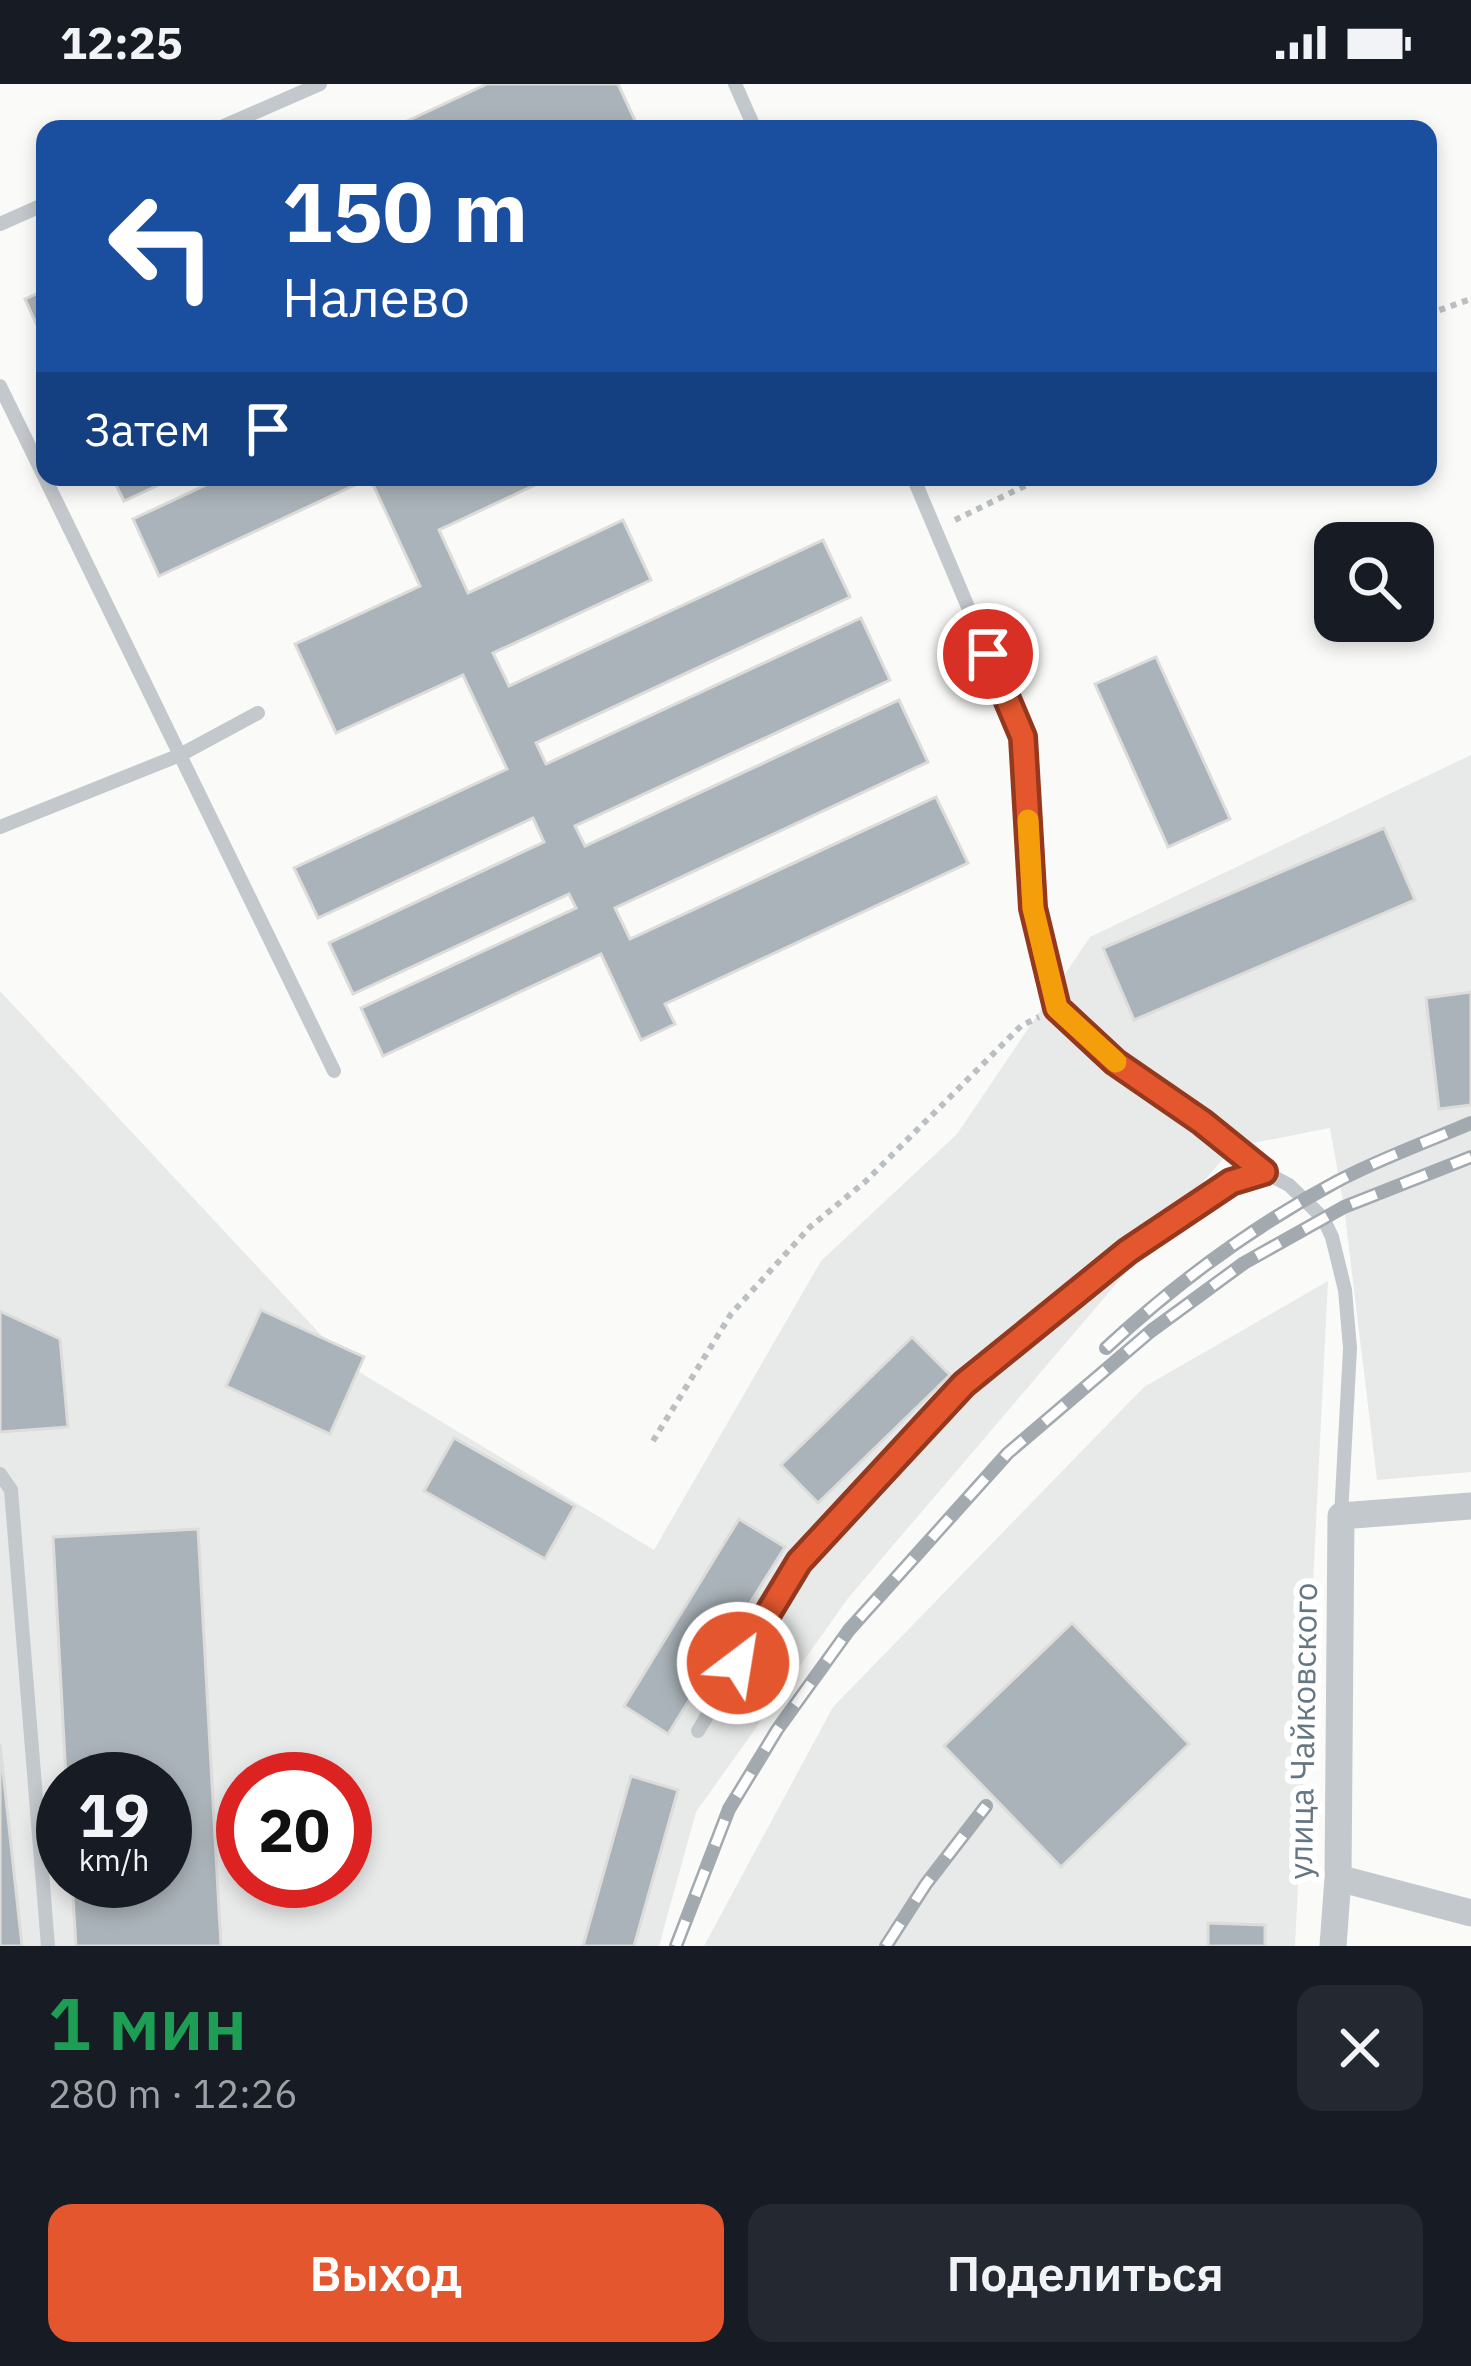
<!DOCTYPE html>
<html lang="ru">
<head>
<meta charset="utf-8">
<style>
  body { margin:0; font-family:"IBM Plex Sans",sans-serif; background:#242831; color:#f1f3f6; height:100vh; display:flex; flex-direction:column; font-size:45px; white-space:nowrap }
  * { box-sizing:border-box; margin:0 }
  p { font-size:39px; color:#9ea1a6 }
  .icon { flex:none; width:66px; height:66px; fill:none; stroke:currentColor; stroke-width:2; stroke-linecap:round; stroke-linejoin:round }
  .map { position:relative; height:1862px; overflow:hidden }
  .drawer { display:flex; flex-direction:column; background:#171b24; flex:1 }
  .drawer>* { flex:none }
  .hud { position:absolute; left:36px; top:36px; width:1401px; height:366px; border-radius:24px; box-shadow:0 6px 18px #0003; background:#1a4fa0; color:#fff; overflow:hidden }
  .fabs { position:absolute; left:1314px; top:438px; display:grid; gap:24px }
  .fabs a { display:grid; place-items:center; width:120px; height:120px; border-radius:24px; background:#171b24; box-shadow:0 6px 18px #0003; font-size:60px }
  .speed { position:absolute; left:36px; top:1668px; display:flex; gap:24px; font-size:60px; font-weight:700; text-align:center }
  .speed>* { display:grid; place-content:center; width:156px; height:156px; border-radius:50%; background:#171b24; box-shadow:0 6px 18px #0003; line-height:1 }
  .speed small { font-size:30px; font-weight:400 }
  .speed .limit { border:18px solid #d22; background:#fff; color:#111 }
  .pin { position:absolute; display:grid; place-items:center; width:102px; height:102px; color:#fff; margin:-51px; border:6px solid #fff; border-radius:50%; box-shadow:0 3px 12px #0007 }
  .me { position:absolute; width:132px; margin:-66px; rotate:31deg; stroke-linejoin:round; filter:drop-shadow(0 0 9px #0008) }
  .turn { display:flex; align-items:center; gap:42px; height:252px; padding:0 48px; font-size:54px }
  .turn .icon { width:156px; height:156px; stroke-width:2.5 }
  .turn b { display:block; font-size:84px; line-height:102px }
  .then { display:flex; align-items:center; height:114px; padding:0 48px; background:#0003; gap:24px; font-size:45px }
  .round { display:grid; place-items:center; flex:none; width:126px; height:126px; border-radius:24px; background:#242831 }
  .headline { display:flex; align-items:center; justify-content:space-between; height:204px; padding:0 48px }
  h1 { font-size:72px; font-weight:600; line-height:90px; color:#1e9e55 }
  .primary-button { display:flex; gap:24px; margin-top:auto; padding:24px 48px }
  .primary-button a { flex:1; height:138px; border-radius:24px; background:#e4572e; color:#fff; font-size:48px; font-weight:600; line-height:138px; text-align:center }
  .primary-button a+a { background:#242831; color:#f1f3f6 }
  .status { display:flex; justify-content:space-between; align-items:center; height:84px; padding:0 60px; background:#171b24; direction:ltr }
  .status svg { height:33px; fill:currentColor }
  .map>svg:first-child { display:block }
  .built { fill:#e8e9e9; fill-rule:evenodd }
  .building { fill:#aab3b9; stroke:#dcdcda; stroke-width:3 }
  .lines { fill:none; stroke-linecap:round; stroke-linejoin:round }
  .path { stroke:#bbbfc2; stroke-width:6; stroke-dasharray:6 6; stroke-linecap:butt }
  .lane { stroke:#c3c8cc; stroke-width:14 }
  .street { stroke:#c3c8cc; stroke-width:27 }
  .rail-casing { stroke:#a2aab0; stroke-width:14 }
  .rail { stroke:#fff; stroke-width:9; stroke-dasharray:27; stroke-linecap:butt }
  .route-casing { stroke:#94391e; stroke-width:30 }
  .route { stroke:#e4572e; stroke-width:21 }
  .slow { stroke:#f59e0b; stroke-width:21 }
  .labels { text-anchor:middle; dominant-baseline:central; stroke-width:12; stroke-linejoin:round; paint-order:stroke }
  .street-label { font-size:33px; fill:#657683; stroke:#fff }
</style>
</head>
<body>
<div class="status"><b>12:25</b><svg viewBox="0 0 49 12"><path d="M0 12V9h3v3zM5 12V6h3v6zM10 12V3h3v9zM15 12V0h3v12zM26 1h20v11H26zM47 4h2v5h-2z"/></svg></div>
<div class="map">
<svg width="1471" height="1862" viewBox="0 0 1471 1862">
  <rect width="100%" height="100%" fill="#fafaf8"/>
  <g class="built">
    <path d="M 1471,671 L 1471,1388 L 1377,1396 L 1344,1123 L 1330,1044 L 1233,1063 L 849,1513 L 696,1728 L 659,1862 L 0,1862 L 0,907 L 351,1283 L 654,1466 L 821,1177 L 957,1050 L 1090,853 ZM 63,1695 L 165,1695 L 165,1797 L 63,1797 ZM 243,1695 L 345,1695 L 345,1797 L 243,1797 Z"/>
    <path d="M 1328,1197 L 1295,1862 L 704,1862 L 833,1623 L 1144,1303 Z"/>
  </g>
  <g class="building">
    <path d="M 487,0 L 618,0 L 639,45 L 390,45 Z"/>
    <path d="M 45,206 L 45,259 L 25,215 Z"/>
    <path d="M 112,393 L 176,393 L 124,417 Z"/>
    <path d="M 223,393 L 552,393 L 439,446 L 468,509 L 623,436 L 651,496 L 493,569 L 509,602 L 823,456 L 850,513 L 536,659 L 546,680 L 861,534 L 890,596 L 575,742 L 585,762 L 899,616 L 928,678 L 615,824 L 630,855 L 936,713 L 968,779 L 665,920 L 675,940 L 641,956 L 601,870 L 383,972 L 361,924 L 576,824 L 569,810 L 353,910 L 329,859 L 544,758 L 533,734 L 318,834 L 294,784 L 507,685 L 463,591 L 336,649 L 295,560 L 420,502 L 370,394 L 159,492 L 133,435 Z"/>
    <path d="M 1156,573 L 1230,735 L 1168,763 L 1095,600 Z"/>
    <path d="M 1384,744 L 1415,816 L 1134,936 L 1103,864 Z"/>
    <path d="M 1471,908 L 1471,1021 L 1439,1025 L 1426,914 Z"/>
    <path d="M 261,1226 L 364,1273 L 330,1350 L 226,1302 Z"/>
    <path d="M 0,1227 L 60,1255 L 68,1343 L 0,1348 Z"/>
    <path d="M 912,1253 L 950,1291 L 818,1419 L 781,1381 Z"/>
    <path d="M 454,1354 L 575,1422 L 545,1475 L 424,1407 Z"/>
    <path d="M 739,1435 L 785,1463 L 668,1650 L 624,1622 Z"/>
    <path d="M 198,1445 L 221,1862 L 76,1862 L 72,1797 L 165,1797 L 165,1695 L 66,1695 L 53,1453 Z"/>
    <path d="M 1072,1539 L 1189,1660 L 1061,1783 L 944,1662 Z"/>
    <path d="M 0,1660 L 22,1862 L 0,1862 Z"/>
    <path d="M 631,1692 L 678,1706 L 634,1862 L 583,1862 Z"/>
    <path d="M 1208,1839 L 1265,1841 L 1265,1862 L 1208,1862 Z"/>
  </g>
  <g class="lines">
    <g class="path">
      <path d="M 1428,230 L 1471,215"/>
      <path d="M 955,436 L 1043,393"/>
      <path d="M 653,1357 L 731,1230 L 810,1143 L 866,1097 L 1021,942 L 1039,933"/>
    </g>
    <g class="lane">
      <path d="M 735,0 L 755,45"/>
      <path d="M 217,45 L 320,0"/>
      <path d="M 0,140 L 45,120"/>
      <path d="M 0,302 L 180,671 L 258,629"/>
      <path d="M 913,393 L 1023,653 L 1033,824 L 1057,924 L 1115,978 L 1202,1038 L 1264,1088 L 1289,1101 L 1323,1134 L 1332,1153 L 1345,1206 L 1350,1264 L 1341,1432"/>
      <path d="M 0,743 L 180,671 L 334,987"/>
      <path d="M 0,1390 L 11,1406 L 48,1862"/>
      <path d="M 698,1647 L 799,1478 L 964,1301 L 1128,1167 L 1231,1098 L 1264,1088"/>
    </g>
    <g class="street">
      <path d="M 1338,1794 L 1471,1829"/>
      <path d="M 1333,1862 L 1338,1794 L 1341,1432 L 1471,1422"/>
    </g>
    <defs>
      <g id="rail">
        <path d="M 1106,1264 C 1176,1199 1252,1143 1336,1098 C 1379,1075 1427,1058 1471,1039"/>
        <path d="M 676,1862 L 729,1725 L 777,1646 L 849,1546 L 1008,1369 L 1151,1247 L 1244,1179 L 1344,1123 L 1471,1073"/>
        <path d="M 886,1862 L 926,1800 L 986,1722"/>
      </g>
    </defs>
    <use href="#rail" class="rail-casing"/>
    <use href="#rail" class="rail"/>
  </g>
  <g class="lines">
    <defs>
      <path id="route" d="M 738,1579 L 799,1478 L 964,1300 L 1128,1167 L 1231,1098 L 1264,1088 L 1202,1038 L 1115,978 L 1057,924 L 1033,824 L 1023,653 L 988,570"/>
    </defs>
    <use href="#route" class="route-casing"/>
    <use href="#route" class="route"/>
    <path class="slow" d="M 1028,736 L 1033,824 L 1057,924 L 1116,978"/>
  </g>
  <g class="labels">
    <g class="street-label">
      <text transform="translate(1302 1647) rotate(-89)">улица Чайковского</text>
    </g>
  </g>
</svg>
<div class="fabs">
<a><svg class="icon" aria-label="search" viewBox="0 0 24 24"><circle cx="10" cy="10" r="6"/><path d="M15 15l6 6"/></svg></a>
</div>
<div class="speed"><div>19<small>km/h</small></div><div class="limit">20</div></div>
<div class="pin" style="left:988px;top:570px;background:#d93025"><svg class="icon" aria-label="arrive" viewBox="0 0 24 24"><path d="M6 21V4h12l-3 4 3 4H6"/></svg></div>
<svg class="me" style="left:738px;top:1579px" viewBox="-20 -20 40 40"><circle r="17" fill="#e4572e" stroke="#fff" stroke-width="3"/><path d="M0-11L8 9 0 5-8 9z" fill="#fff"/></svg>
<div class="hud">
<div class="turn"><svg class="icon" aria-label="left" viewBox="0 0 24 24"><path d="M17 20v-9H6M10 6l-5 5 5 5"/></svg><div><b>150 m</b>Налево</div></div>
<div class="then">Затем<svg class="icon" aria-label="arrive" viewBox="0 0 24 24"><path d="M6 21V4h12l-3 4 3 4H6"/></svg></div>
</div>
</div>
<section class="drawer">
<div class="headline"><div><h1>1 мин</h1><p>280 m · 12:26</p></div><a class="round"><svg class="icon" aria-label="close" viewBox="0 0 24 24"><path d="M6 6l12 12M18 6L6 18"/></svg></a></div>
<div class="primary-button"><a>Выход</a><a>Поделиться</a></div>
</section>
</body>
</html>
